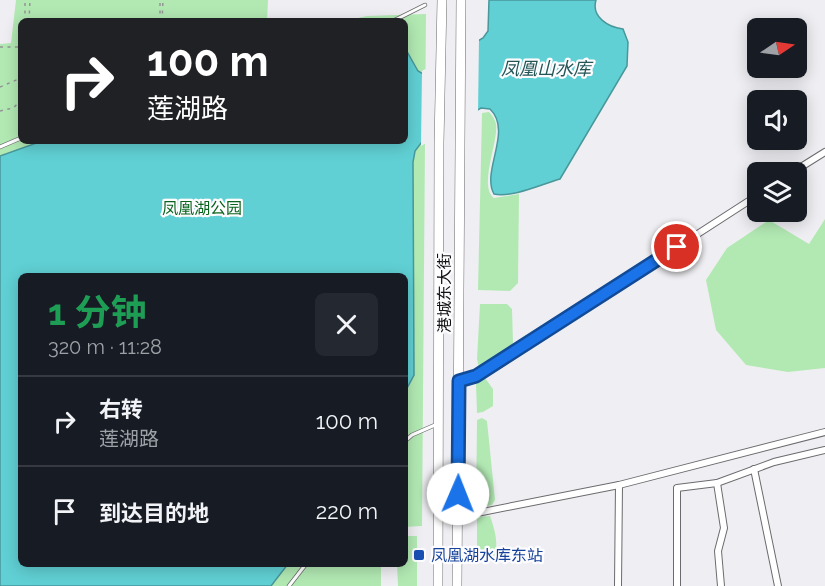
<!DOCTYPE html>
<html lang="zh">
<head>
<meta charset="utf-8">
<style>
  body { margin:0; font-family:Raleway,"Noto Sans SC",sans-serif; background:#242831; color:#f1f3f6; height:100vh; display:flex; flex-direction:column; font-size:22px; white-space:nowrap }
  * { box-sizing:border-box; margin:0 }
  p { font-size:20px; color:#9ea1a6 }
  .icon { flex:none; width:33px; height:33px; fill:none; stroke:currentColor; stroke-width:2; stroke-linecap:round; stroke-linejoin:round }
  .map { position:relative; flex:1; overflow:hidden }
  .sheet { position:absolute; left:18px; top:273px; width:390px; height:294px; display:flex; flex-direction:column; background:#171b24; border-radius:9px; box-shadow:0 3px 15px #0003 }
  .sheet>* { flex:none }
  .top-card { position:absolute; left:18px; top:18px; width:390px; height:126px; border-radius:9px; box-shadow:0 3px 15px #0003; background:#202124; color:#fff; overflow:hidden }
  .needle { width:39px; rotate:77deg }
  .controls { position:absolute; left:747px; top:18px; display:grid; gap:12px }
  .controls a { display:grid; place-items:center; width:60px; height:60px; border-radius:9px; background:#171b24; box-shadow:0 3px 15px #0003; font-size:30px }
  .pin { position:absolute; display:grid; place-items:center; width:51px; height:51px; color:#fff; margin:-26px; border:3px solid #fff; border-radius:50%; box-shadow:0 2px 6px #0007 }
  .me { position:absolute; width:66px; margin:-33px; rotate:1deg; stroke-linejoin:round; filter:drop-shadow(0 0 4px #0008) }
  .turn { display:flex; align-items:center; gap:21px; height:126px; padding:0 30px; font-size:27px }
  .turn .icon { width:78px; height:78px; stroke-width:2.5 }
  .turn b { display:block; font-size:42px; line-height:51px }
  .round { display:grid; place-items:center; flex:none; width:63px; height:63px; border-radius:9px; background:#242831 }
  .summary { display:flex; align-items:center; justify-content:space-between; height:102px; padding:0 30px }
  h1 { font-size:36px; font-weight:700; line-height:45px; color:#1e9e55 }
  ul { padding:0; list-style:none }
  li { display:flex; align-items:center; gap:18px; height:90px; padding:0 30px; border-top:2px solid #363941 }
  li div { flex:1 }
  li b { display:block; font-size:22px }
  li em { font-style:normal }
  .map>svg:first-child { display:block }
  .green { fill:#b2e9b3 }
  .water { fill:#60d0d4; stroke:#48979a; stroke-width:1.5 }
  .pier { fill:#efeff3 }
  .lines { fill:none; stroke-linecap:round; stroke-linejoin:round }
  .service-casing { stroke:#6b6b6e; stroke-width:4.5 }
  .minor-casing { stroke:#6b6b6e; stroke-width:8 }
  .secondary-casing { stroke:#6b6b6e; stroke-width:10 }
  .path { stroke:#949497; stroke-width:1.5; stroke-dasharray:3 4.5; stroke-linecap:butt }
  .service { stroke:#fff; stroke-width:3 }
  .minor { stroke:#fff; stroke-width:6 }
  .secondary { stroke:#fff; stroke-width:9 }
  .route-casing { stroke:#114b97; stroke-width:15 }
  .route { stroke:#1a73e8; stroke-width:10 }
  .transit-dot { fill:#1a4fb4; stroke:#fdfcff; stroke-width:2 }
  .labels { text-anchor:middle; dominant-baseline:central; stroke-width:4.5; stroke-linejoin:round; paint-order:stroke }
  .park-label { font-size:16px; fill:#0a641d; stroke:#fdfcff }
  .street-label { font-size:16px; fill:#111112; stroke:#fdfcff }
  .transit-label { font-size:16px; fill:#164399; stroke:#fdfcff; text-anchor:start }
  .water-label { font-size:18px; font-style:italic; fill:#235556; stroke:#fdfcff }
</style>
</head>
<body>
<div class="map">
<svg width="825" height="586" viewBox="0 0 825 586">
  <rect width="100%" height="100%" fill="#efeff3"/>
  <g class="green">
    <path d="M 16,0 L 268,0 L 267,21 L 21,21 L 21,141 L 405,141 L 405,21 L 344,21 L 367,16 L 426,14 L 422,526 L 405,527 L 405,276 L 21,276 L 21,564 L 381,564 L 381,586 L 0,586 L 0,44 L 11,43 Z"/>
    <path d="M 489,112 C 492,115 495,119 496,124 C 499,141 478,186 494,198 L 519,194 L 518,283 L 510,291 L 478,290 L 482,113 Z"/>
    <path d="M 825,219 L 825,368 L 788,372 L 746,365 L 716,330 L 706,280 L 727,248 L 769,220 L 809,244 Z"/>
    <path d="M 480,304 L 507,304 L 512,309 L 513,343 L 499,357 L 479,369 L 477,359 Z"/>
    <path d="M 485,378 L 493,389 L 493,406 L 483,412 L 477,413 L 476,384 Z"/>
    <path d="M 482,418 L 487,421 L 495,500 L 492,505 L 476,508 L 477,420 Z"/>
    <path d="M 490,516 C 495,530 499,545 494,558 L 477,558 L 477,517 Z"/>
    <path d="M 405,536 L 417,536 L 417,586 L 398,586 L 397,564 L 405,564 Z"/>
  </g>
  <path class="water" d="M 489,0 L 596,0 C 591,17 608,27 623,29 L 628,42 L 627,66 L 560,179 C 542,184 512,198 494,194 C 481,171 513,131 490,109 L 481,108 L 421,143 L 415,151 L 413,162 L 414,375 L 405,392 L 405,276 L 21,276 L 21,564 L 288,564 L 271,586 L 0,586 L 0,156 L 42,141 L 405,141 L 405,48 L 418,71 L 423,74 L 483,38 L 488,31 Z"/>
  <path class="pier" d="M 479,38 L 478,113 L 421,146 L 422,71 Z"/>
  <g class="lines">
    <defs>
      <g id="service">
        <path d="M 393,21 L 425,5"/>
        <path d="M 0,147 L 21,138"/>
        <path d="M 405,441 L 412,435 L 435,425"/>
        <path d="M 289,586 L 306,564"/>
      </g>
      <g id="minor">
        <path d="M 793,172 L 825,152"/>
        <path d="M 459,381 L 476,377 L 758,195"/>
        <path d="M 754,469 L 778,586"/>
        <path d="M 717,483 L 724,528 L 718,551 L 721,586"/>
        <path d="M 619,485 L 825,432"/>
        <path d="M 457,517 L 619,485 L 618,586"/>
        <path d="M 677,586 L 677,488 L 717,483 L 774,462 L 825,450"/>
      </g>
      <g id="secondary">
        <path d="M 438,586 L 439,143 L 442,0"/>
        <path d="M 457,586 C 459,391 459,195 461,0"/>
      </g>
    </defs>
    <use href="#service" class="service-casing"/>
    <use href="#minor" class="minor-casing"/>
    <use href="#secondary" class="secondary-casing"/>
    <g class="path">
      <path d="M 25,21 L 25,0"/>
      <path d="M 29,21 L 30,0"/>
      <path d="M 160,21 L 160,0"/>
      <path d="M 162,21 L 163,0"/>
      <path d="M 0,47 L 21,47"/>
      <path d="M 0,87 L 21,78"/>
      <path d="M 0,111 L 13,108 L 21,101"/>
    </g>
    <use href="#service" class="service"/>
    <use href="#minor" class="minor"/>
    <use href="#secondary" class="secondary"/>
  </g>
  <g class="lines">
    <defs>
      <path id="route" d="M 458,494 L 459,381 L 476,376 L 677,247"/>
    </defs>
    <use href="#route" class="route-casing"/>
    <use href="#route" class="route"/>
  </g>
  <rect class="transit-dot" x="413" y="549" width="12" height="12" rx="3"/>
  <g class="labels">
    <g class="park-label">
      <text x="202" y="208">凤凰湖公园</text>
    </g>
    <g class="street-label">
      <text transform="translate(444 293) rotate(-90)">港城东大街</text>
    </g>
    <g class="transit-label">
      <text x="431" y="555">凤凰湖水库东站</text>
    </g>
    <g class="water-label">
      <text x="546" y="68">凤凰山水库</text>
    </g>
  </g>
</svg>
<div class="controls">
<a><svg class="needle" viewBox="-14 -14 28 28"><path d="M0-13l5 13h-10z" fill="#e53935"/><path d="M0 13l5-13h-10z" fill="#9ea1a6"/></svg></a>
<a><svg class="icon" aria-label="sound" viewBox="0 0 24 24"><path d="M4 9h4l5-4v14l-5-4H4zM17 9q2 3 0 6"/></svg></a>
<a><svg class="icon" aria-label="layers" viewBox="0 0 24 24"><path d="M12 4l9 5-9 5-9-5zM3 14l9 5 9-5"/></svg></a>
</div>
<div class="pin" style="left:677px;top:247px;background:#d93025"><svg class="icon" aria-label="arrive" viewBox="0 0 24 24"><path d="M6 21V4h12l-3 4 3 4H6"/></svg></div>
<svg class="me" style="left:458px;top:494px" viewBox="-20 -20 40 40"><circle r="19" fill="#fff"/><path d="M0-13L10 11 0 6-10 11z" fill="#1a73e8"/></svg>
<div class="top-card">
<div class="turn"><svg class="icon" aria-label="right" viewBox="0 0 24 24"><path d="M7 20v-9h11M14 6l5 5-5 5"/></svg><div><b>100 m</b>莲湖路</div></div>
</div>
<section class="sheet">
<div class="summary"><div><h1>1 分钟</h1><p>320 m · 11:28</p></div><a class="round"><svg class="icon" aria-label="close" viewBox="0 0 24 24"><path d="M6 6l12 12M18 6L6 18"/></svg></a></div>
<ul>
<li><svg class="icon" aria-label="right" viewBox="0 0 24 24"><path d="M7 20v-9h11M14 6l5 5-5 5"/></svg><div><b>右转</b><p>莲湖路</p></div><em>100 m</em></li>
<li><svg class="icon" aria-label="arrive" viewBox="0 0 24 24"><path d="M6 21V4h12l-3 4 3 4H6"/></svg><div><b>到达目的地</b></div><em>220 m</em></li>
</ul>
</section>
</div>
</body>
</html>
